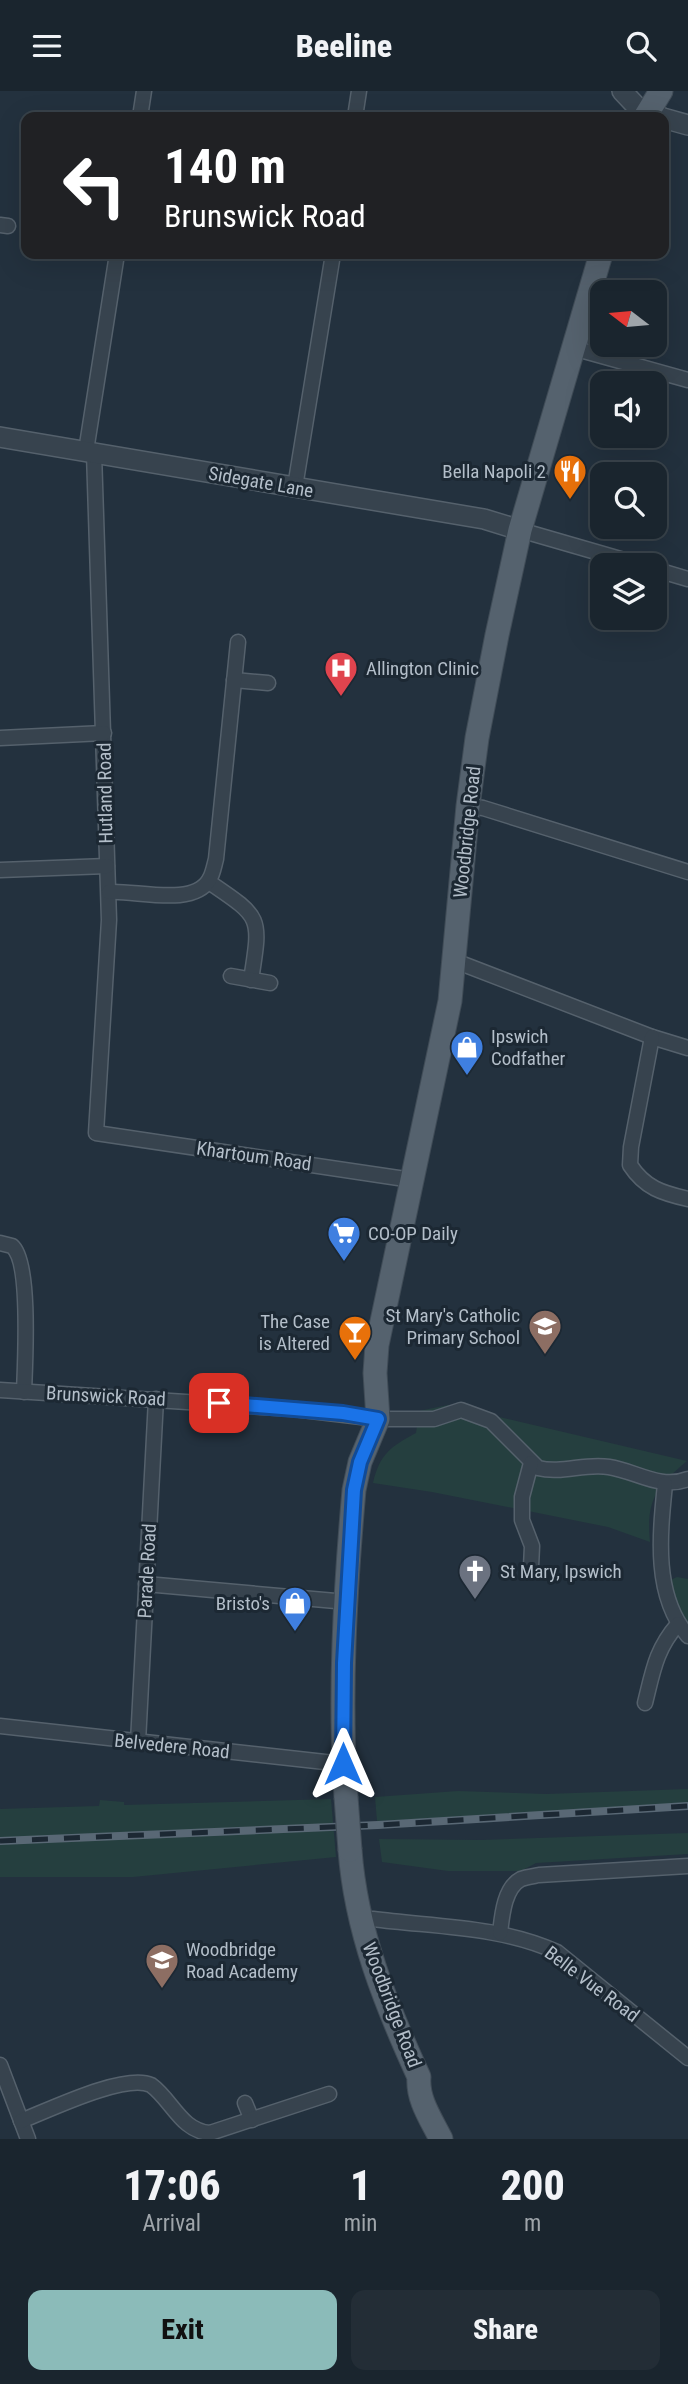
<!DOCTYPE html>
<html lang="en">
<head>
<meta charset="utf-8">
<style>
  body { margin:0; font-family:"Roboto Condensed",sans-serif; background:#232d36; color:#f1f3f6; height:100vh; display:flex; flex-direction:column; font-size:26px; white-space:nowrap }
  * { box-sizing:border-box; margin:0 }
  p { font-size:23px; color:#9fa5aa }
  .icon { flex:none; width:38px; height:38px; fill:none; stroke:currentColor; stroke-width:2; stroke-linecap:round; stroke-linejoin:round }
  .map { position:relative; height:2048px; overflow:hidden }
  .details { display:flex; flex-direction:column; background:#1a252e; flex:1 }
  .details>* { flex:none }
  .top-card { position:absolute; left:21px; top:21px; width:648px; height:147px; border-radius:14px; box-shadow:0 7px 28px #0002,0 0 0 2px #38424a; background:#202124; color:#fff; overflow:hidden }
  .needle { width:46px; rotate:286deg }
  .tools { position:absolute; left:590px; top:189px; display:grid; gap:14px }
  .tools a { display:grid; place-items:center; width:77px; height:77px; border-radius:14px; background:#1a252e; box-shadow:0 7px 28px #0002,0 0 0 2px #38424a; font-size:35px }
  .pin { position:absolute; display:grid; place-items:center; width:60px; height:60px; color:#fff; margin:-30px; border-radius:14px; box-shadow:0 4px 10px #0006 }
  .me { position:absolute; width:77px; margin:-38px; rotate:0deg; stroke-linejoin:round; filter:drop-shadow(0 0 5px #0008) }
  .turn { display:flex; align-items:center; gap:24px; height:147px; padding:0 28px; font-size:32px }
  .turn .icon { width:91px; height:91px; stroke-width:2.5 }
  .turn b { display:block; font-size:49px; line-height:60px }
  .eta { display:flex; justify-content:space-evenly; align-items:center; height:119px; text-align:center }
  .eta b { font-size:42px; font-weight:800; line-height:49px }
  .primary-button { display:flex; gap:14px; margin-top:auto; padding:14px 28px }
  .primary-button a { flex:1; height:80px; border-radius:14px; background:#8bbbb9; color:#111; font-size:28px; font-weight:800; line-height:80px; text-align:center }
  .primary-button a+a { background:#232d36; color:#f1f3f6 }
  header { display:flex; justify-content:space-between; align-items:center; height:91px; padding:0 28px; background:#1a252e; font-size:32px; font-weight:800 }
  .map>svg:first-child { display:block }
  .green { fill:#253f3f }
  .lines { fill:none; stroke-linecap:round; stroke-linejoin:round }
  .minor-casing { stroke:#55616c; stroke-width:17 }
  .tertiary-casing { stroke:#55616c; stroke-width:22 }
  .primary-casing { stroke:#404c57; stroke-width:25 }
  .minor { stroke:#37434e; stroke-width:14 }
  .tertiary { stroke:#37434e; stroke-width:19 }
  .primary { stroke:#55626e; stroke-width:23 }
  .rail-casing { stroke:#596875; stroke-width:8 }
  .rail { stroke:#1c2833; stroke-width:5; stroke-dasharray:16; stroke-linecap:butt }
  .primary-bridge-casing { stroke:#404c57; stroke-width:25; stroke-linecap:butt }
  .primary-bridge { stroke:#55626e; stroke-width:23 }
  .route-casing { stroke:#114b97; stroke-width:18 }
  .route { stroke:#1a73e8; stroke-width:12 }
  .labels { text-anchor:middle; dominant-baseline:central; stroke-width:6; stroke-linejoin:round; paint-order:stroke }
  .poi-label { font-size:19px; fill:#b3bec9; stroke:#1c2833; text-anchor:start }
  .street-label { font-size:19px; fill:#b3bec9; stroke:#1c2833 }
</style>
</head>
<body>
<header><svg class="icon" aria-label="menu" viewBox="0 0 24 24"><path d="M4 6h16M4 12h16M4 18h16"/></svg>Beeline<svg class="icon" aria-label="search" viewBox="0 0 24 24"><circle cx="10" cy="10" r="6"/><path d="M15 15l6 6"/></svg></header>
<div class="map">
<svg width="688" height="2048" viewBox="0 0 688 2048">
  <rect width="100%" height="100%" fill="#23313e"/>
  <g class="green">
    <path d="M 448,1314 L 687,1370 C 656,1396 646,1409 650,1451 L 608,1436 L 432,1401 L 373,1392 C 380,1363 390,1356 416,1342 L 419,1320 Z"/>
    <path d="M 677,1486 L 688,1488 L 688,1545 L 664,1492 Z"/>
    <path d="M 688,1698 L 688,1716 L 377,1730 L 375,1706 L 458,1700 L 546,1703 Z"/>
    <path d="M 331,1708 L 336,1766 L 133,1786 L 0,1786 L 0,1718 L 99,1715 L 100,1709 L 124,1711 L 124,1714 Z"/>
    <path d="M 688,1742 L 688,1763 L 536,1772 L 521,1780 L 448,1780 L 382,1771 L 379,1748 L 481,1749 Z"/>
  </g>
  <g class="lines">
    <defs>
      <g id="minor">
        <path d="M 140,26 L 144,0"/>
        <path d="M 355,26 L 359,0"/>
        <path d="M 0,134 L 8,135"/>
        <path d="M 573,257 L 688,289"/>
        <path d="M 86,360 L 117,163"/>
        <path d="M 94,362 L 109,829 L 96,1042 L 412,1089"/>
        <path d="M 295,396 L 333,163"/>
        <path d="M 520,439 L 641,474"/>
        <path d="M 654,478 L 688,488"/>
        <path d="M 234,589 L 268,592"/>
        <path d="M 0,647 L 104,642"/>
        <path d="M 468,715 L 483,717 L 688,781"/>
        <path d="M 0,779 L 107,775"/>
        <path d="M 209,791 C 262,827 261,825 251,889"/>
        <path d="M 109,801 C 136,799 193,816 209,789 C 213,783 214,775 216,768 L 238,551"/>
        <path d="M 455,870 L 652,946 L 688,957"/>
        <path d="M 231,885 L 270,892"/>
        <path d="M 652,946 L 631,1056 L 630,1074 C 645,1097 662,1102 688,1108"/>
        <path d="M 0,1152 L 12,1155 C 31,1170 25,1274 24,1301"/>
        <path d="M 0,1299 L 294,1318 L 378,1328 L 434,1328 L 461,1319 L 491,1330 L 538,1377 C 562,1383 584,1372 609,1376 C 636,1380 660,1399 688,1388"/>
        <path d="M 531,1372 L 522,1406 L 522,1429 L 532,1455 L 531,1476"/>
        <path d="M 665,1393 C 660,1443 653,1504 688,1545"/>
        <path d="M 146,1493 L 347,1511"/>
        <path d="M 645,1612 C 653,1580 656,1558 678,1533"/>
        <path d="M 0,1635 L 343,1673"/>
        <path d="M 138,1651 L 156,1308"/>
        <path d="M 361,1830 L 373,1828 C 435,1836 500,1835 557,1861 L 688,1967"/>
        <path d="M 500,1842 C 502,1825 504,1797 521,1788 C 526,1786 534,1785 539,1784 L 688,1775"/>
        <path d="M 0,1974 L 28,2048"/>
        <path d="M 245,2012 L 252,2029"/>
        <path d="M 21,2030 C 49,2019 125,1982 151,1994 C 172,2009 181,2040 210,2042 L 329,2003"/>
      </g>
      <g id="tertiary">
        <path d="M 622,0 L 638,17 L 661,26"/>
        <path d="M 663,27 L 688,34"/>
        <path d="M 0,346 L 484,428 L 520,439"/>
      </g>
      <g id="primary">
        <path d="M 645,26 L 661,0"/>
        <path d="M 346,1706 C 339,1605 345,1501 354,1399 L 360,1371 L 378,1328 L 375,1282 L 377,1254 L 450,910 L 468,715 L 477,647 L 497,544 L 520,439 L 601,163"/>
        <path d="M 350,1759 C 356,1840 386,1914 419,1986 C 417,2008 431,2028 441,2048"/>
      </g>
    </defs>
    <use href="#minor" class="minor-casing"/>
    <use href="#tertiary" class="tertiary-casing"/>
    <use href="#primary" class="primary-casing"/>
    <use href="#minor" class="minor"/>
    <use href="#tertiary" class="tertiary"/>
    <use href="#primary" class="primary"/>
    <defs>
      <path id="rail" d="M 0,1750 L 378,1734 L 688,1715"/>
    </defs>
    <use href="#rail" class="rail-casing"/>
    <use href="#rail" class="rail"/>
    <defs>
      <path id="primary-bridge" d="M 346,1706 L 350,1759"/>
    </defs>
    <use href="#primary-bridge" class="primary-bridge-casing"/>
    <use href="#primary-bridge" class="primary-bridge"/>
  </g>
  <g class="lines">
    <defs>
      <path id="route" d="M 219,1312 L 343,1322 L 378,1328 L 360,1371 L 354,1399 L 344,1572 L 343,1673"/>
    </defs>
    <use href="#route" class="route-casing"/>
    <use href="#route" class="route"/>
  </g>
  <defs>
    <symbol id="restaurant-pin" viewBox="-11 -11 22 30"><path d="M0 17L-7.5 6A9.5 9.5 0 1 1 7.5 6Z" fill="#e8710a" stroke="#1c2833"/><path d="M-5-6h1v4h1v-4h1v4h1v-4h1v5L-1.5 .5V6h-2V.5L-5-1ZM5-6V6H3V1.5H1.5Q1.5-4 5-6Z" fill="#fff"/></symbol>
    <symbol id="hospital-pin" viewBox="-11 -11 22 30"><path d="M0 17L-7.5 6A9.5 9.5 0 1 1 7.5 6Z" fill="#e0444e" stroke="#1c2833"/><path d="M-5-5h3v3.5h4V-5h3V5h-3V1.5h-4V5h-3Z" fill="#fff"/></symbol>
    <symbol id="shop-pin" viewBox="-11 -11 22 30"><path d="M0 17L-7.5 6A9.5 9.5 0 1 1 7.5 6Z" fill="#3f7fe0" stroke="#1c2833"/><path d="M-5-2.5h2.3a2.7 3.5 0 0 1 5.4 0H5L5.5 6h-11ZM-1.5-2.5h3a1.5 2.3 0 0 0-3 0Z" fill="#fff"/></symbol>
    <symbol id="supermarket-pin" viewBox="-11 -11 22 30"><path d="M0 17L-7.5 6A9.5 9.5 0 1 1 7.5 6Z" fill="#3f7fe0" stroke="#1c2833"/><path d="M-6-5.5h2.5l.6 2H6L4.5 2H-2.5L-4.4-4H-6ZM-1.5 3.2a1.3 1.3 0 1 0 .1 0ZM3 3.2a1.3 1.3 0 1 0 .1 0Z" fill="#fff"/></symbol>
    <symbol id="school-pin" viewBox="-11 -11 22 30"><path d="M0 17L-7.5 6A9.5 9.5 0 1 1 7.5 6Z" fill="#8d6e63" stroke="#1c2833"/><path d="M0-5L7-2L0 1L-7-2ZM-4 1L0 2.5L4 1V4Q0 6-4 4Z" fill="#fff"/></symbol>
    <symbol id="bar-pin" viewBox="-11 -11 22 30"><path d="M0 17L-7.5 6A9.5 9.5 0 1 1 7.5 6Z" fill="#e8710a" stroke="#1c2833"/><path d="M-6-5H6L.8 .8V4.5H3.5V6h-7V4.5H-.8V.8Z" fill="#fff"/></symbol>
    <symbol id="church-pin" viewBox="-11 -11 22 30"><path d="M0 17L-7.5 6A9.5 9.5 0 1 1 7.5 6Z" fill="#6b7280" stroke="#1c2833"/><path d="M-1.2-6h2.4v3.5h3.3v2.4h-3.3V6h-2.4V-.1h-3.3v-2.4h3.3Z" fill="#fff"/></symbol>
  </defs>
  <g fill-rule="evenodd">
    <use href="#restaurant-pin" x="551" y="361" width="38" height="52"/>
    <use href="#hospital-pin" x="322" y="558" width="38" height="52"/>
    <use href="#shop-pin" x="448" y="937" width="38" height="52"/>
    <use href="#supermarket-pin" x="325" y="1123" width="38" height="52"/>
    <use href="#school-pin" x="526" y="1216" width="38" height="52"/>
    <use href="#bar-pin" x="336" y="1222" width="38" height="52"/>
    <use href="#church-pin" x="456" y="1461" width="38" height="52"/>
    <use href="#shop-pin" x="276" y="1493" width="38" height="52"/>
    <use href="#school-pin" x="143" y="1850" width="38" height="52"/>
  </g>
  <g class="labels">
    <g class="poi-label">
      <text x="546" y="380" text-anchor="end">Bella Napoli 2</text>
      <text x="366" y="577">Allington Clinic</text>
      <text x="491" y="945">Ipswich<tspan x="491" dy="22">Codfather</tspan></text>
      <text x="368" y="1142">CO-OP Daily</text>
      <text x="520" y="1224" text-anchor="end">St Mary's Catholic<tspan x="520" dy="22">Primary School</tspan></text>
      <text x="330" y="1230" text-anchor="end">The Case<tspan x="330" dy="22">is Altered</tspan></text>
      <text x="500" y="1480">St Mary, Ipswich</text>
      <text x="270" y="1512" text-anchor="end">Bristo's</text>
      <text x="186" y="1858">Woodbridge<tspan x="186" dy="22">Road Academy</tspan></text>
    </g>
    <g class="street-label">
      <text transform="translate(261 391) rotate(10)">Sidegate Lane</text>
      <text transform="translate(105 702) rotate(-91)">Hutland Road</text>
      <text transform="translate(467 741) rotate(-84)">Woodbridge Road</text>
      <text transform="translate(254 1065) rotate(8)">Khartoum Road</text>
      <text transform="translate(106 1305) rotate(3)">Brunswick Road</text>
      <text transform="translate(147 1480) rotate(-87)">Parade Road</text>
      <text transform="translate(172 1655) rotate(6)">Belvedere Road</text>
      <text transform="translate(592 1893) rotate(37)">Belle Vue Road</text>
      <text transform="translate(392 1914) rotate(69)">Woodbridge Road</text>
    </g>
  </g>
</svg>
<div class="tools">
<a><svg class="needle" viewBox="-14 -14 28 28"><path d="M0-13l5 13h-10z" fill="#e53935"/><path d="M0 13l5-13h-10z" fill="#9fa5aa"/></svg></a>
<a><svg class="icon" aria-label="sound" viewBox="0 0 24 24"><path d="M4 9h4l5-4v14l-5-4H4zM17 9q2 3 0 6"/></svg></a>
<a><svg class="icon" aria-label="search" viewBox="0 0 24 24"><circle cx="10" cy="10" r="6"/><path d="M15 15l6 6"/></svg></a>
<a><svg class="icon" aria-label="layers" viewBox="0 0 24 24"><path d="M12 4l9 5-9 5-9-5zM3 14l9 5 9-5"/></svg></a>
</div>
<div class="pin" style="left:219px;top:1312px;background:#d93025"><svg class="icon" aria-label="arrive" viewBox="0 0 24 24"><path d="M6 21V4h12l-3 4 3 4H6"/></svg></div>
<svg class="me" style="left:343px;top:1673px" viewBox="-20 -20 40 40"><path d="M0-17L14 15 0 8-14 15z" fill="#1a73e8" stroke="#fff" stroke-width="4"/></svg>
<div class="top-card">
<div class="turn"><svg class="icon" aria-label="left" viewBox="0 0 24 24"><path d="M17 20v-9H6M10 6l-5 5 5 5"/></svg><div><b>140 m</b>Brunswick Road</div></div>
</div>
</div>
<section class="details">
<div class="eta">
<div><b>17:06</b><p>Arrival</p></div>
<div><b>1</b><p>min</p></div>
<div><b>200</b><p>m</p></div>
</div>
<div class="primary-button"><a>Exit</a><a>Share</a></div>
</section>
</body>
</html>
